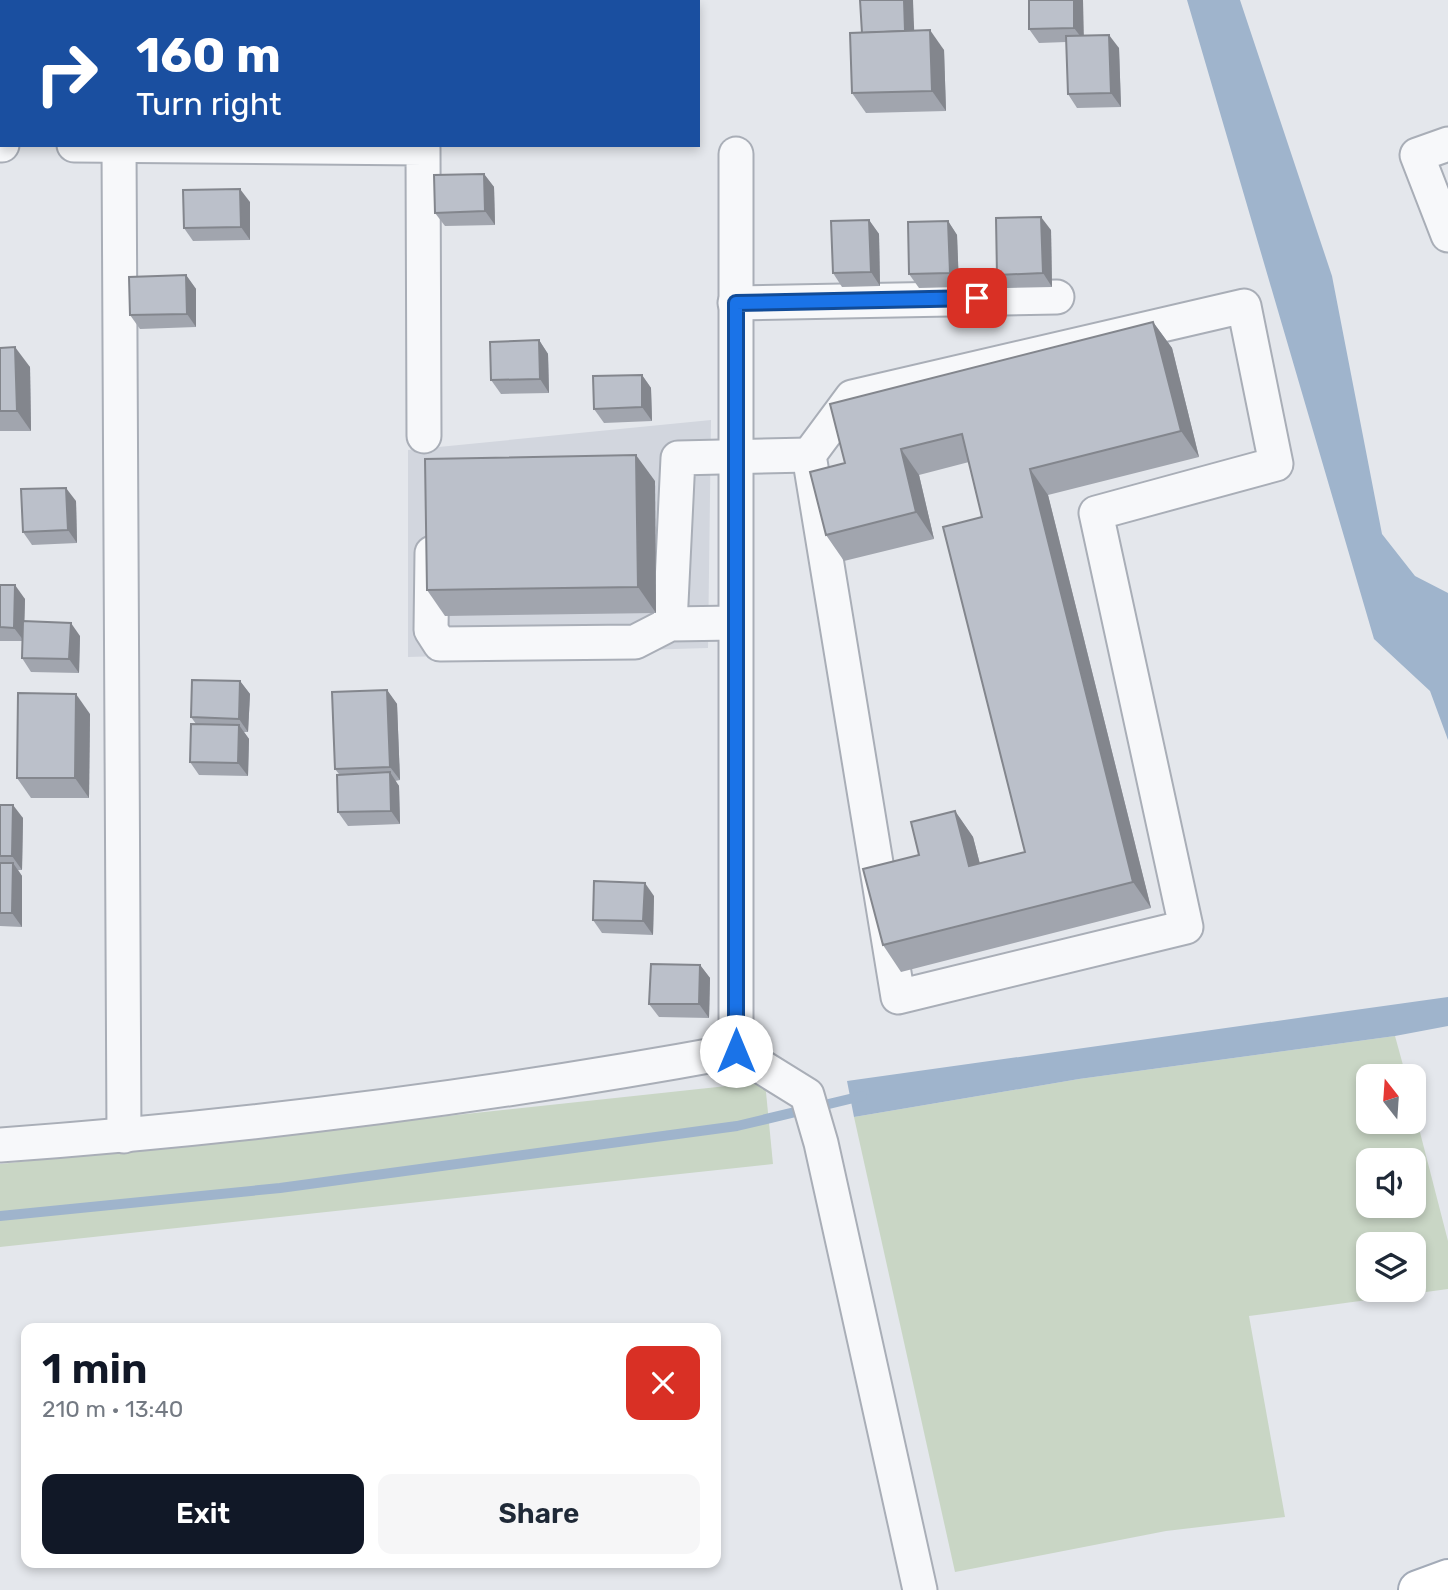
<!DOCTYPE html>
<html lang="en">
<head>
<meta charset="utf-8">
<style>
  body { margin:0; font-family:Rubik,sans-serif; background:#f6f6f7; color:#1f2937; height:100vh; display:flex; flex-direction:column; font-size:26px; white-space:nowrap }
  * { box-sizing:border-box; margin:0 }
  p { font-size:23px; color:#747a83 }
  .icon { flex:none; width:38px; height:38px; fill:none; stroke:currentColor; stroke-width:2; stroke-linecap:round; stroke-linejoin:round }
  .map { position:relative; flex:1; overflow:hidden }
  .panel { position:absolute; left:21px; top:1323px; width:700px; height:245px; display:flex; flex-direction:column; background:#fff; border-radius:14px; box-shadow:0 4px 10px #0003 }
  .panel>* { flex:none }
  .banner { position:absolute; left:0px; top:0px; width:700px; height:147px; box-shadow:0 4px 10px #0003; background:#1a4fa0; color:#fff; overflow:hidden }
  .needle { width:46px; rotate:343deg }
  .tools { position:absolute; left:1356px; top:1064px; display:grid; gap:14px }
  .tools a { display:grid; place-items:center; width:70px; height:70px; border-radius:14px; background:#fff; box-shadow:0 4px 10px #0003; font-size:35px }
  .pin { position:absolute; display:grid; place-items:center; width:60px; height:60px; color:#fff; margin:-30px; border-radius:14px; box-shadow:0 4px 10px #0006 }
  .me { position:absolute; width:77px; margin:-38px; rotate:0deg; stroke-linejoin:round; filter:drop-shadow(0 0 5px #0008) }
  .turn { display:flex; align-items:center; gap:24px; height:147px; padding:0 21px; font-size:32px }
  .turn .icon { width:91px; height:91px; stroke-width:2.5 }
  .turn b { display:block; font-size:49px; line-height:60px }
  .round { display:grid; place-items:center; flex:none; width:74px; height:74px; border-radius:14px; background:#f6f6f7 }
  .headline { display:flex; align-items:center; justify-content:space-between; height:119px; padding:0 21px }
  h1 { font-size:42px; font-weight:600; line-height:52px; color:#111827 }
  .action { display:flex; gap:14px; margin-top:auto; padding:14px 21px }
  .action a { flex:1; height:80px; border-radius:14px; background:#111827; color:#fff; font-size:28px; font-weight:600; line-height:80px; text-align:center }
  .action a+a { background:#f6f6f7; color:#1f2937 }
  .map>svg:first-child { display:block }
  .built { fill:#d2d6de }
  .green { fill:#c9d6c5; fill-rule:evenodd }
  .water { fill:#9fb4cc }
  .lines { fill:none; stroke-linecap:round; stroke-linejoin:round }
  .stream { stroke:#9fb4cc; stroke-width:10 }
  .minor-casing { stroke:#a9aeb7; stroke-width:37 }
  .major-casing { stroke:#a3abb8; stroke-width:42 }
  .minor { stroke:#f7f8fa; stroke-width:33 }
  .major { stroke:#fff; stroke-width:38 }
  .wall { fill:#a1a5ae }
  .shaded-wall { fill:#83868d }
  .building { fill:#bbc0ca; stroke:#83868d; stroke-width:2 }
  .route-casing { stroke:#114b97; stroke-width:18 }
  .route { stroke:#1a73e8; stroke-width:12 }
</style>
</head>
<body>
<div class="map">
<svg width="1448" height="1590" viewBox="0 0 1448 1590">
  <rect width="100%" height="100%" fill="#e4e7ec"/>
  <path class="built" d="M 711,420 L 708,648 L 408,657 L 408,450 Z"/>
  <g class="green">
    <path d="M 1395,1036 L 1406,1076 L 1368,1076 L 1368,1122 L 1414,1122 L 1414,1109 L 1448,1241 L 1448,1289 L 1249,1316 L 1285,1517 L 1166,1531 L 955,1572 L 854,1117 L 1079,1079 ZM 1368,1160 L 1414,1160 L 1414,1206 L 1368,1206 ZM 1368,1244 L 1414,1244 L 1414,1290 L 1368,1290 Z"/>
    <path d="M 765,1082 L 773,1164 L 0,1247 L 0,1164 Z"/>
  </g>
  <g class="water">
    <path d="M 1187,0 L 1240,0 L 1332,276 L 1382,534 L 1415,576 L 1448,593 L 1448,740 L 1430,691 L 1374,639 Z"/>
    <path d="M 1448,997 L 1448,1026 L 1395,1036 L 1079,1079 L 854,1117 L 847,1081 Z"/>
  </g>
  <g class="lines">
    <path class="stream" d="M 0,1216 L 280,1188 L 737,1126 L 862,1096"/>
    <defs>
      <g id="minor">
        <path d="M 1448,144 L 1417,155 L 1448,235"/>
        <path d="M 0,145 L 2,145"/>
        <path d="M 74,145 L 423,148 L 424,436"/>
        <path d="M 119,146 L 124,1136"/>
        <path d="M 735,303 L 1057,297"/>
        <path d="M 1244,306 L 1276,464 L 1096,513 L 1186,927 L 898,997 L 809,455 L 852,397 Z"/>
        <path d="M 432,553 L 431,630 L 440,644 L 635,642 L 670,624 L 735,623"/>
        <path d="M 670,624 L 678,458 L 809,455"/>
        <path d="M 736,1051 L 736,154"/>
        <path d="M 0,1145 C 247,1127 492,1096 736,1051 L 807,1095 L 821,1143 L 920,1590"/>
      </g>
      <path id="major" d="M 1418,1590 L 1448,1579"/>
    </defs>
    <use href="#minor" class="minor-casing"/>
    <use href="#major" class="major-casing"/>
    <use href="#minor" class="minor"/>
    <use href="#major" class="major"/>
  </g>
  <g class="wall">
    <path d="M 1083,0 L 1083,35 L 1119,48 L 1121,107 L 1077,108 L 1068,94 L 1066,42 L 1039,43 L 1029,29 Z"/>
    <path d="M 914,31 L 944,50 L 946,111 L 866,113 L 852,93 Z"/>
    <path d="M 484,174 L 494,187 L 495,225 L 445,226 L 435,213 Z"/>
    <path d="M 250,202 L 250,240 L 193,241 L 184,228 Z"/>
    <path d="M 869,220 L 879,234 L 880,286 L 842,287 L 833,273 Z"/>
    <path d="M 948,221 L 957,235 L 959,287 L 919,288 L 909,274 Z"/>
    <path d="M 1051,230 L 1052,287 L 1007,288 L 997,275 Z"/>
    <path d="M 186,275 L 196,289 L 196,327 L 140,329 L 130,315 Z"/>
    <path d="M 1153,322 L 1172,348 L 1199,457 L 1048,495 L 1151,908 L 901,972 L 883,945 L 919,855 L 955,811 L 973,837 L 980,864 L 1025,852 L 982,517 L 969,462 L 919,475 L 934,539 L 844,561 L 826,535 L 845,463 Z"/>
    <path d="M 539,340 L 548,354 L 549,393 L 501,394 L 491,380 Z"/>
    <path d="M 0,348 L 30,367 L 31,431 L 0,431 Z"/>
    <path d="M 642,375 L 651,388 L 652,421 L 604,423 L 594,409 Z"/>
    <path d="M 655,481 L 656,613 L 445,616 L 427,590 Z"/>
    <path d="M 76,501 L 77,543 L 32,545 L 23,532 Z"/>
    <path d="M 0,585 L 25,599 L 24,621 L 80,636 L 79,673 L 31,672 L 22,658 L 22,641 L 0,641 Z"/>
    <path d="M 240,681 L 250,694 L 248,732 L 244,732 L 249,739 L 248,776 L 199,775 L 190,762 L 196,724 L 191,717 Z"/>
    <path d="M 387,690 L 397,704 L 400,780 L 395,781 L 399,786 L 400,824 L 348,826 L 338,812 L 339,774 L 335,769 Z"/>
    <path d="M 90,714 L 89,798 L 31,798 L 17,778 Z"/>
    <path d="M 0,805 L 23,818 L 22,870 L 18,870 L 22,876 L 22,927 L 0,926 Z"/>
    <path d="M 654,896 L 653,935 L 602,933 L 593,920 Z"/>
    <path d="M 700,965 L 710,978 L 709,1018 L 659,1017 L 649,1004 Z"/>
  </g>
  <g class="shaded-wall">
    <path d="M 904,0 L 913,0 L 915,52 L 905,38 Z"/>
    <path d="M 1074,0 L 1083,0 L 1084,41 L 1074,28 Z"/>
    <path d="M 930,30 L 944,50 L 946,111 L 932,91 Z"/>
    <path d="M 1109,35 L 1119,48 L 1121,107 L 1111,93 Z"/>
    <path d="M 484,174 L 494,187 L 495,225 L 485,211 Z"/>
    <path d="M 240,189 L 250,202 L 250,240 L 241,227 Z"/>
    <path d="M 1041,217 L 1051,230 L 1052,287 L 1043,273 Z"/>
    <path d="M 869,220 L 879,234 L 880,286 L 871,272 Z"/>
    <path d="M 948,221 L 957,235 L 959,287 L 950,273 Z"/>
    <path d="M 186,275 L 196,289 L 196,327 L 187,314 Z"/>
    <path d="M 1153,322 L 1172,348 L 1199,457 L 1181,431 Z"/>
    <path d="M 539,340 L 548,354 L 549,393 L 540,379 Z"/>
    <path d="M 15,347 L 30,367 L 31,431 L 17,411 Z"/>
    <path d="M 642,375 L 651,388 L 652,421 L 642,407 Z"/>
    <path d="M 901,449 L 919,475 L 934,539 L 916,512 Z"/>
    <path d="M 636,455 L 655,481 L 656,613 L 638,587 Z"/>
    <path d="M 1030,469 L 1048,495 L 1151,908 L 1133,882 Z"/>
    <path d="M 66,488 L 76,501 L 77,543 L 68,530 Z"/>
    <path d="M 15,585 L 25,599 L 24,641 L 14,628 Z"/>
    <path d="M 71,623 L 80,636 L 79,673 L 69,659 Z"/>
    <path d="M 240,681 L 250,694 L 248,732 L 239,719 Z"/>
    <path d="M 387,690 L 397,704 L 400,780 L 390,767 Z"/>
    <path d="M 76,694 L 90,714 L 89,798 L 75,778 Z"/>
    <path d="M 239,725 L 249,739 L 248,776 L 238,763 Z"/>
    <path d="M 390,772 L 399,786 L 400,824 L 391,811 Z"/>
    <path d="M 13,805 L 23,818 L 22,870 L 12,856 Z"/>
    <path d="M 955,811 L 973,837 L 987,892 L 969,866 Z"/>
    <path d="M 13,863 L 22,876 L 22,927 L 12,913 Z"/>
    <path d="M 645,883 L 654,896 L 653,935 L 643,921 Z"/>
    <path d="M 700,965 L 710,978 L 709,1018 L 699,1004 Z"/>
  </g>
  <g class="building">
    <rect x="40" y="0" width="36" height="2"/>
    <rect x="122" y="0" width="84" height="2"/>
    <rect x="545" y="0" width="39" height="2"/>
    <path d="M 860,0 L 904,0 L 905,31 L 862,33 Z"/>
    <path d="M 1029,0 L 1074,0 L 1074,28 L 1029,29 Z"/>
    <path d="M 930,30 L 932,91 L 852,93 L 850,33 Z"/>
    <path d="M 1109,35 L 1111,93 L 1068,94 L 1066,36 Z"/>
    <path d="M 484,174 L 485,211 L 435,213 L 434,175 Z"/>
    <path d="M 240,189 L 241,227 L 184,228 L 183,190 Z"/>
    <path d="M 1041,217 L 1043,273 L 997,275 L 996,218 Z"/>
    <path d="M 869,220 L 871,272 L 833,273 L 831,221 Z"/>
    <path d="M 948,221 L 950,273 L 909,274 L 908,222 Z"/>
    <path d="M 186,275 L 187,314 L 130,315 L 129,277 Z"/>
    <path d="M 1153,322 L 1181,431 L 1030,469 L 1133,882 L 883,945 L 863,869 L 919,855 L 911,822 L 955,811 L 969,866 L 1025,852 L 943,527 L 982,517 L 962,434 L 901,449 L 916,512 L 826,535 L 810,472 L 845,463 L 830,404 Z"/>
    <path d="M 539,340 L 540,379 L 491,380 L 490,342 Z"/>
    <path d="M 15,347 L 17,411 L 0,411 L 0,348 Z"/>
    <path d="M 642,375 L 642,407 L 594,409 L 593,376 Z"/>
    <path d="M 636,455 L 638,587 L 427,590 L 425,459 Z"/>
    <path d="M 66,488 L 68,530 L 23,532 L 21,489 Z"/>
    <path d="M 0,585 L 15,585 L 14,628 L 0,627 Z"/>
    <path d="M 23,621 L 71,623 L 69,659 L 22,658 Z"/>
    <path d="M 192,680 L 240,681 L 239,719 L 191,717 Z"/>
    <path d="M 387,690 L 390,767 L 335,769 L 332,692 Z"/>
    <path d="M 18,693 L 76,694 L 75,778 L 17,778 Z"/>
    <path d="M 191,724 L 239,725 L 238,763 L 190,762 Z"/>
    <path d="M 390,772 L 391,811 L 338,812 L 337,775 Z"/>
    <path d="M 0,805 L 13,805 L 12,856 L 0,856 Z"/>
    <path d="M 0,863 L 13,863 L 12,913 L 0,913 Z"/>
    <path d="M 594,881 L 645,883 L 643,921 L 593,920 Z"/>
    <path d="M 651,964 L 700,965 L 699,1004 L 649,1004 Z"/>
  </g>
  <g class="lines">
    <defs>
      <path id="route" d="M 736,1051 L 736,303 L 977,298"/>
    </defs>
    <use href="#route" class="route-casing"/>
    <use href="#route" class="route"/>
  </g>
</svg>
<div class="tools">
<a><svg class="needle" viewBox="-14 -14 28 28"><path d="M0-13l5 13h-10z" fill="#e53935"/><path d="M0 13l5-13h-10z" fill="#747a83"/></svg></a>
<a><svg class="icon" aria-label="sound" viewBox="0 0 24 24"><path d="M4 9h4l5-4v14l-5-4H4zM17 9q2 3 0 6"/></svg></a>
<a><svg class="icon" aria-label="layers" viewBox="0 0 24 24"><path d="M12 4l9 5-9 5-9-5zM3 14l9 5 9-5"/></svg></a>
</div>
<div class="pin" style="left:977px;top:298px;background:#d93025"><svg class="icon" aria-label="arrive" viewBox="0 0 24 24"><path d="M6 21V4h12l-3 4 3 4H6"/></svg></div>
<svg class="me" style="left:736px;top:1051px" viewBox="-20 -20 40 40"><circle r="19" fill="#fff"/><path d="M0-13L10 11 0 6-10 11z" fill="#1a73e8"/></svg>
<div class="banner">
<div class="turn"><svg class="icon" aria-label="right" viewBox="0 0 24 24"><path d="M7 20v-9h11M14 6l5 5-5 5"/></svg><div><b>160 m</b>Turn right</div></div>
</div>
<section class="panel">
<div class="headline"><div><h1>1 min</h1><p>210 m · 13:40</p></div><a class="round" style="background:#d93025;color:#fff"><svg class="icon" aria-label="close" viewBox="0 0 24 24"><path d="M6 6l12 12M18 6L6 18"/></svg></a></div>
<div class="action"><a>Exit</a><a>Share</a></div>
</section>
</div>
</body>
</html>
